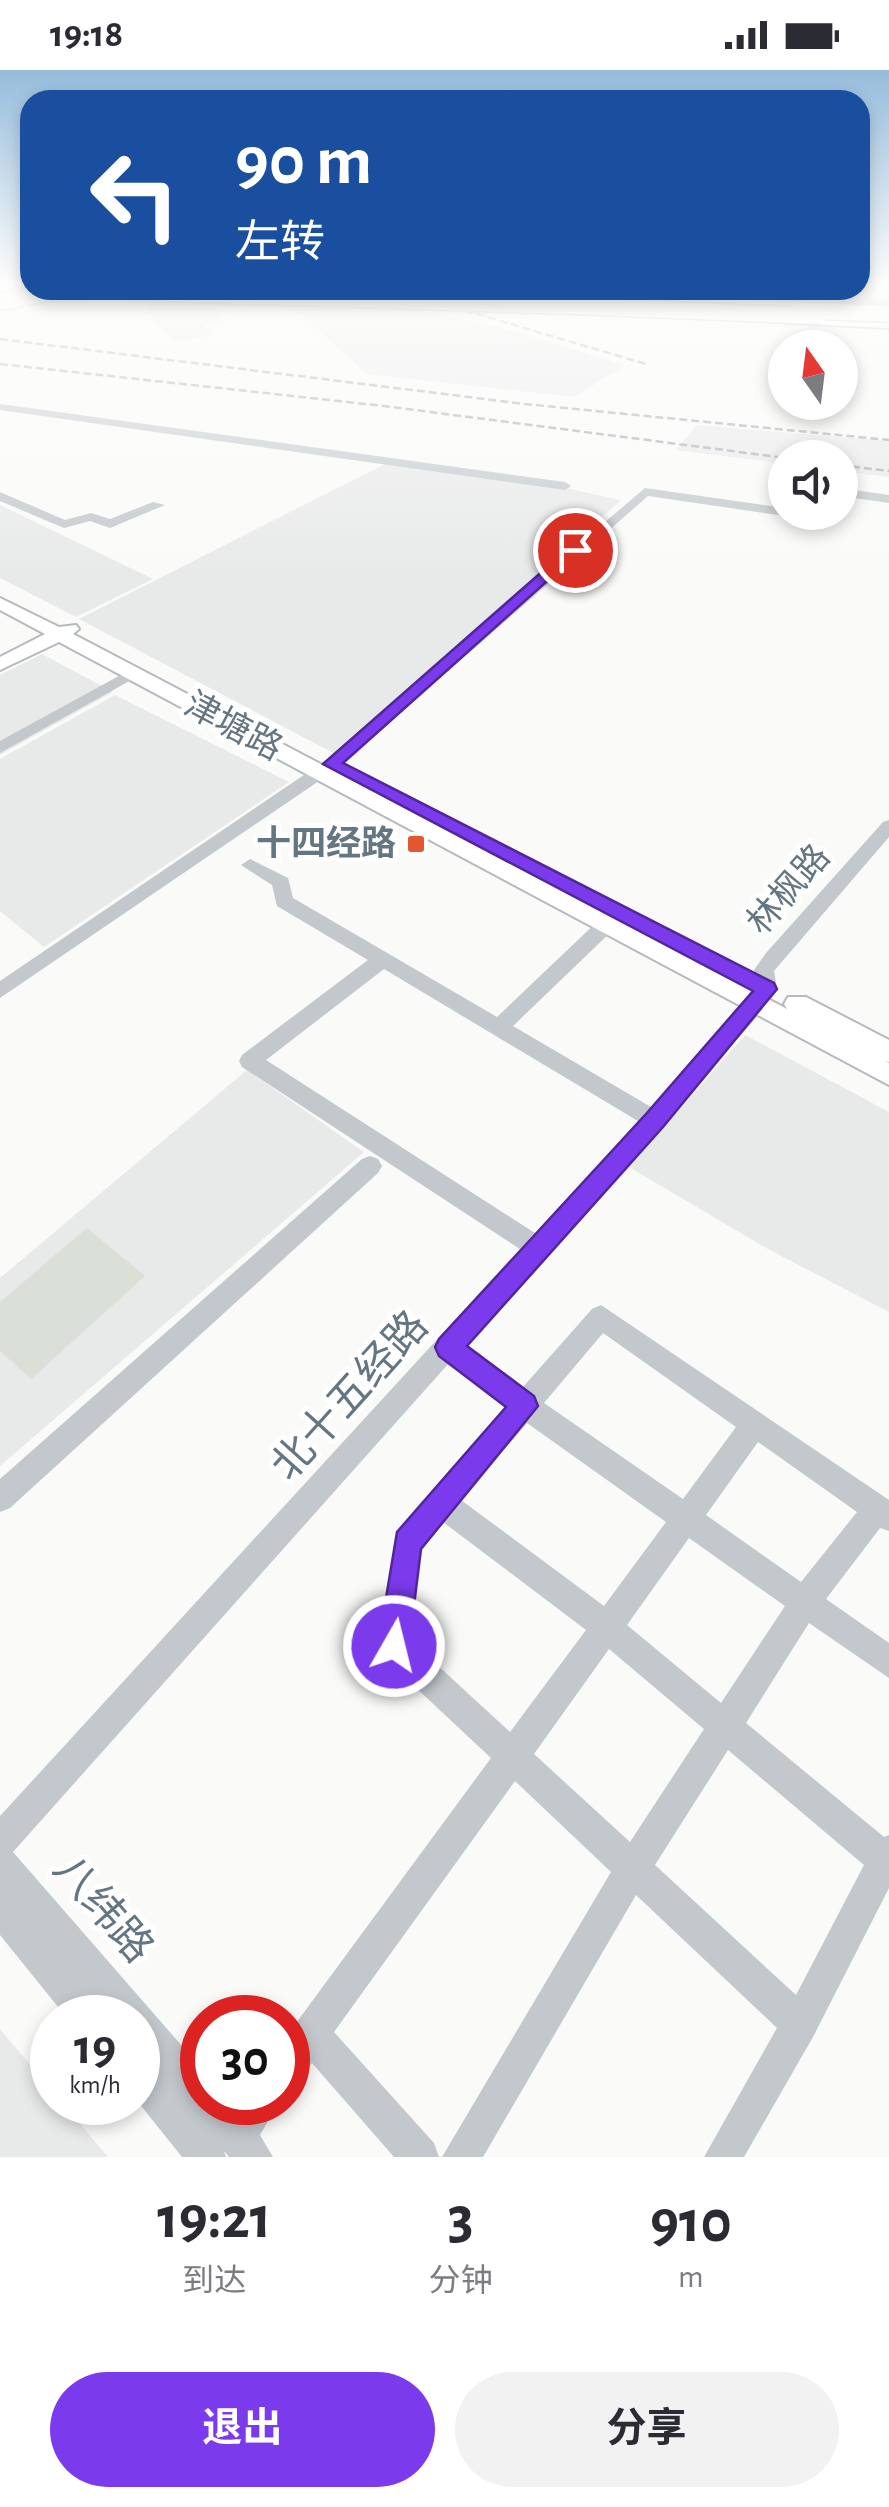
<!DOCTYPE html>
<html lang="zh">
<head>
<meta charset="utf-8">
<style>
  body { margin:0; font-family:"Alegreya Sans","Noto Sans SC",sans-serif; background:#f2f2f3; color:#2b2b33; height:100vh; display:flex; flex-direction:column; font-size:38px; white-space:nowrap }
  * { box-sizing:border-box; margin:0 }
  p { font-size:32px; color:#7c7c81 }
  .icon { flex:none; width:55px; height:55px; fill:none; stroke:currentColor; stroke-width:2; stroke-linecap:round; stroke-linejoin:round }
  .map { position:relative; height:2087px; overflow:hidden }
  .details { display:flex; flex-direction:column; background:#fff; flex:1 }
  .details>* { flex:none }
  .banner { position:absolute; left:20px; top:20px; width:850px; height:210px; border-radius:30px; box-shadow:0 5px 15px #0003; background:#1a4fa0; color:#fff; overflow:hidden }
  .needle { width:65px; rotate:346deg }
  .buttons { position:absolute; left:768px; top:260px; display:grid; gap:20px }
  .buttons a { display:grid; place-items:center; width:90px; height:90px; border-radius:50%; background:#fff; box-shadow:0 5px 15px #0003; font-size:50px }
  .speed { position:absolute; left:30px; top:1925px; display:flex; gap:20px; font-size:50px; font-weight:700; text-align:center }
  .speed>* { display:grid; place-content:center; width:130px; height:130px; border-radius:50%; background:#fff; box-shadow:0 5px 15px #0003; line-height:1 }
  .speed small { font-size:25px; font-weight:400 }
  .speed .limit { border:15px solid #d22; background:#fff; color:#111 }
  .pin { position:absolute; display:grid; place-items:center; width:85px; height:85px; color:#fff; margin:-42px; border:5px solid #fff; border-radius:50%; box-shadow:0 2px 10px #0007 }
  .me { position:absolute; width:110px; margin:-55px; rotate:8deg; stroke-linejoin:round; filter:drop-shadow(0 0 8px #0008) }
  .turn { display:flex; align-items:center; gap:35px; height:210px; padding:0 50px; font-size:45px }
  .turn .icon { width:130px; height:130px; stroke-width:2.5 }
  .turn b { display:block; font-size:70px; line-height:85px }
  .eta { display:flex; justify-content:space-evenly; align-items:center; height:170px; text-align:center }
  .eta b { font-size:60px; font-weight:700; line-height:70px }
  .primary-button { display:flex; gap:20px; margin-top:auto; padding:20px 50px }
  .primary-button a { flex:1; height:115px; border-radius:60px; background:#7c3aed; color:#fff; font-size:40px; font-weight:700; line-height:115px; text-align:center }
  .primary-button a+a { background:#f2f2f3; color:#2b2b33 }
  .status { display:flex; justify-content:space-between; align-items:center; height:70px; padding:0 50px; background:#fff; direction:ltr }
  .status svg { height:28px; fill:currentColor }
  .map>svg:first-child { display:block }
  .built { fill:#e8e9e9 }
  .green { fill:#dadfd7 }
  .lines { fill:none; stroke-linecap:round; stroke-linejoin:round }
  .major-tunnel { stroke:#d5d9db; stroke-width:14; stroke-dasharray:14 6; stroke-linecap:butt }
  .major-casing { stroke:#b5babe; stroke-width:4 }
  .highway-casing { stroke:#b4b9bd; stroke-width:6 }
  .minor { fill:#c3c8cc; fill-rule:evenodd }
  .major { fill:#fff; fill-rule:evenodd }
  .highway { fill:#fff; fill-rule:evenodd }
  .rail { stroke:#a2aab0; stroke-width:2.5; stroke-dasharray:8 4; stroke-linecap:butt }
  .highway-bridge-casing { stroke:#b4b9bd; stroke-width:19; stroke-linecap:butt }
  .highway-bridge { stroke:#fff; stroke-width:16 }
  .route { fill:#7c3aed; stroke:#51269a; stroke-width:2.5 }
  .poi-dot { fill:#e4572e; stroke:#fff; stroke-width:4 }
  .labels { text-anchor:middle; dominant-baseline:central; stroke-width:10; stroke-linejoin:round; paint-order:stroke }
  .street-label { font-size:35px; fill:#657683; stroke:#fff }
  .poi-label { font-size:35px; font-weight:bold; fill:#657683; stroke:#fff; text-anchor:end }
  .near-street-label { font-size:42px; fill:#657683; stroke:#fff }
</style>
</head>
<body>
<div class="status"><b>19:18</b><svg viewBox="0 0 49 12"><path d="M0 12V9h3v3zM5 12V6h3v6zM10 12V3h3v9zM15 12V0h3v12zM26 1h20v11H26zM47 4h2v5h-2z"/></svg></div>
<div class="map">
<svg width="889" height="2087" viewBox="0 0 889 2087">
  <rect width="100%" height="100%" fill="#fafaf8"/>
  <g class="built">
    <path d="M 153,232 L 213,234 L 227,252 L 204,255 L 211,266 L 176,271 L 146,242 Z"/>
    <path d="M 293,237 L 423,241 L 496,256 L 626,295 L 574,327 L 367,304 Z"/>
    <path d="M 697,355 L 889,371 L 889,407 L 840,401 L 840,388 L 785,388 L 785,394 L 676,380 Z"/>
    <path d="M 389,392 L 566,418 L 621,430 L 337,685 L 79,549 Z"/>
    <path d="M 0,435 L 153,509 L 76,547 L 0,508 Z"/>
    <path d="M 42,584 L 113,622 L 0,685 L 0,605 Z"/>
    <path d="M 115,625 L 289,712 L 44,877 L 0,841 L 0,689 Z"/>
    <path d="M 745,965 L 889,1042 L 889,1242 L 768,1179 L 629,1097 Z"/>
    <path d="M 247,1000 L 364,1082 L 0,1396 L 0,1208 Z"/>
    <path d="M 0,1959 L 52,2021 L 52,2032 L 62,2033 L 108,2087 L 0,2087 Z"/>
  </g>
  <path class="green" d="M 87,1158 L 145,1206 L 31,1309 L 0,1281 L 0,1232 Z"/>
  <g class="lines">
    <path class="major-tunnel" d="M 385,221 L 411,221"/>
    <defs>
      <g id="major">
        <path d="M 296,220 L 390,220 L 391,221 L 385,225 L 301,225 Z"/>
        <path d="M 406,220 L 498,224 L 504,228 L 498,232 L 411,225 Z"/>
        <path d="M 782,246 L 889,250 L 889,258 L 786,253 Z"/>
        <path d="M 0,528 L 59,557 L 76,555 L 79,559 L 73,564 L 787,939 L 784,934 L 788,927 L 806,927 L 889,970 L 889,992 L 885,991 L 889,993 L 889,1015 L 59,572 L 0,600 L 0,587 L 45,564 L 0,540 Z"/>
      </g>
      <path id="highway" d="M 569,220 L 621,220 L 623,223 C 611,230 581,227 569,220 Z"/>
    </defs>
    <use href="#major" class="major-casing"/>
    <use href="#highway" class="highway-casing"/>
    <g class="minor">
      <path d="M 108,220 L 134,227 L 242,233 L 237,236 L 115,229 Z"/>
      <path d="M 521,220 L 889,229 L 889,235 L 526,223 Z"/>
      <path d="M 0,334 L 565,412 L 571,416 L 565,420 L 0,340 Z"/>
      <path d="M 645,418 L 785,438 L 785,442 L 791,442 L 785,446 L 648,426 L 338,698 L 0,928 L 0,911 L 326,690 Z"/>
      <path d="M 840,418 L 889,425 L 889,433 L 840,426 Z"/>
      <path d="M 0,422 L 65,450 L 91,443 L 110,449 L 153,432 L 165,435 L 110,458 L 90,451 L 64,458 L 0,431 Z"/>
      <path d="M 128,601 L 142,604 L 0,683 L 0,671 Z"/>
      <path d="M 889,750 L 889,767 L 774,901 L 777,919 L 764,939 L 465,1275 L 523,1317 L 592,1239 L 601,1235 L 889,1430 L 889,1461 L 880,1458 L 826,1529 L 889,1573 L 889,1608 L 809,1553 L 746,1653 L 884,1767 L 889,1765 L 889,1818 L 813,1967 L 744,2087 L 704,2087 L 777,1958 L 636,1825 L 483,2087 L 442,2087 L 611,1802 L 515,1711 L 334,1962 L 434,2073 L 439,2087 L 394,2087 L 312,1993 L 301,2007 L 288,2012 L 288,1964 L 491,1688 L 383,1587 L 379,1576 L 397,1462 L 506,1337 L 449,1293 L 13,1782 L 202,1999 L 202,2032 L 279,2032 L 260,2065 L 273,2087 L 229,2087 L 224,2081 L 226,2087 L 182,2087 L 138,2032 L 138,1985 L 143,1986 L 138,1980 L 138,1948 L 67,1948 L 0,1865 L 0,1746 L 520,1179 L 242,997 L 239,991 L 242,985 L 368,890 L 277,836 L 272,815 L 241,795 L 250,789 L 288,808 L 293,828 L 497,947 L 600,849 L 614,849 L 617,854 L 614,859 L 513,956 L 651,1037 L 750,929 L 757,918 L 754,900 L 766,883 L 883,752 ZM 384,899 L 638,1051 L 535,1163 L 266,990 ZM 603,1263 L 736,1357 L 683,1429 L 544,1333 ZM 527,1353 L 666,1452 L 604,1536 L 461,1430 ZM 758,1372 L 857,1442 L 801,1512 L 706,1445 ZM 443,1452 L 586,1560 L 510,1662 L 410,1570 L 421,1478 ZM 689,1468 L 785,1536 L 721,1633 L 627,1555 ZM 609,1579 L 704,1659 L 630,1772 L 534,1684 ZM 728,1680 L 864,1795 L 796,1925 L 655,1795 Z"/>
      <path d="M 370,1086 L 378,1089 L 382,1096 L 378,1103 L 10,1438 L 0,1442 L 0,1409 L 362,1089 Z"/>
    </g>
    <use href="#major" class="major"/>
    <use href="#highway" class="highway"/>
    <g class="rail">
      <path d="M 396,220 L 646,294"/>
      <path d="M 0,269 L 525,334 L 889,370"/>
      <path d="M 0,294 L 384,336 L 786,388"/>
      <path d="M 840,395 L 889,401"/>
    </g>
    <defs>
      <g id="highway-bridge">
        <path d="M 0,232 L 47,223 L 107,221 L 573,236"/>
        <path d="M 552,235 L 818,246"/>
        <path d="M 799,240 L 889,244"/>
      </g>
    </defs>
    <use href="#highway-bridge" class="highway-bridge-casing"/>
    <use href="#highway-bridge" class="highway-bridge"/>
  </g>
  <linearGradient id="sky" x2="0" y2="1"><stop stop-color="#96bcdc"/><stop offset="0.42" stop-color="#fdfdfc"/><stop offset="1" stop-color="#fdfdfc" stop-opacity="0"/></linearGradient>
  <rect width="889" height="507" fill="url(#sky)"/>
  <path class="route" d="M 570,477 L 582,480 L 343,693 L 774,913 L 777,919 L 663,1057 L 467,1276 L 534,1326 L 538,1336 L 421,1479 L 409,1576 L 404,1587 L 394,1592 L 383,1587 L 378,1576 L 397,1462 L 506,1337 L 439,1286 L 435,1277 L 439,1269 L 646,1044 L 753,921 L 323,694 Z"/>
  <rect class="poi-dot" x="406" y="764" width="20" height="20" rx="5"/>
  <g class="labels">
    <g class="street-label">
      <text transform="translate(233 657) rotate(28)">津塘路</text>
      <text transform="translate(789 820) rotate(-49)">林枫路</text>
    </g>
    <g class="poi-label">
      <text x="396" y="774">十四经路</text>
    </g>
    <g class="near-street-label">
      <text transform="translate(350 1326) rotate(-48)">北十五经路</text>
      <text transform="translate(103 1839) rotate(49)">八纬路</text>
    </g>
  </g>
</svg>
<div class="buttons">
<a><svg class="needle" viewBox="-14 -14 28 28"><path d="M0-13l5 13h-10z" fill="#e53935"/><path d="M0 13l5-13h-10z" fill="#7c7c81"/></svg></a>
<a><svg class="icon" aria-label="sound" viewBox="0 0 24 24"><path d="M4 9h4l5-4v14l-5-4H4zM17 9q2 3 0 6"/></svg></a>
</div>
<div class="speed"><div>19<small>km/h</small></div><div class="limit">30</div></div>
<div class="pin" style="left:575px;top:480px;background:#d93025"><svg class="icon" aria-label="arrive" viewBox="0 0 24 24"><path d="M6 21V4h12l-3 4 3 4H6"/></svg></div>
<svg class="me" style="left:394px;top:1576px" viewBox="-20 -20 40 40"><circle r="17" fill="#7c3aed" stroke="#fff" stroke-width="3"/><path d="M0-11L8 9 0 5-8 9z" fill="#fff"/></svg>
<div class="banner">
<div class="turn"><svg class="icon" aria-label="left" viewBox="0 0 24 24"><path d="M17 20v-9H6M10 6l-5 5 5 5"/></svg><div><b>90 m</b>左转</div></div>
</div>
</div>
<section class="details">
<div class="eta">
<div><b>19:21</b><p>到达</p></div>
<div><b>3</b><p>分钟</p></div>
<div><b>910</b><p>m</p></div>
</div>
<div class="primary-button"><a>退出</a><a>分享</a></div>
</section>
</body>
</html>
